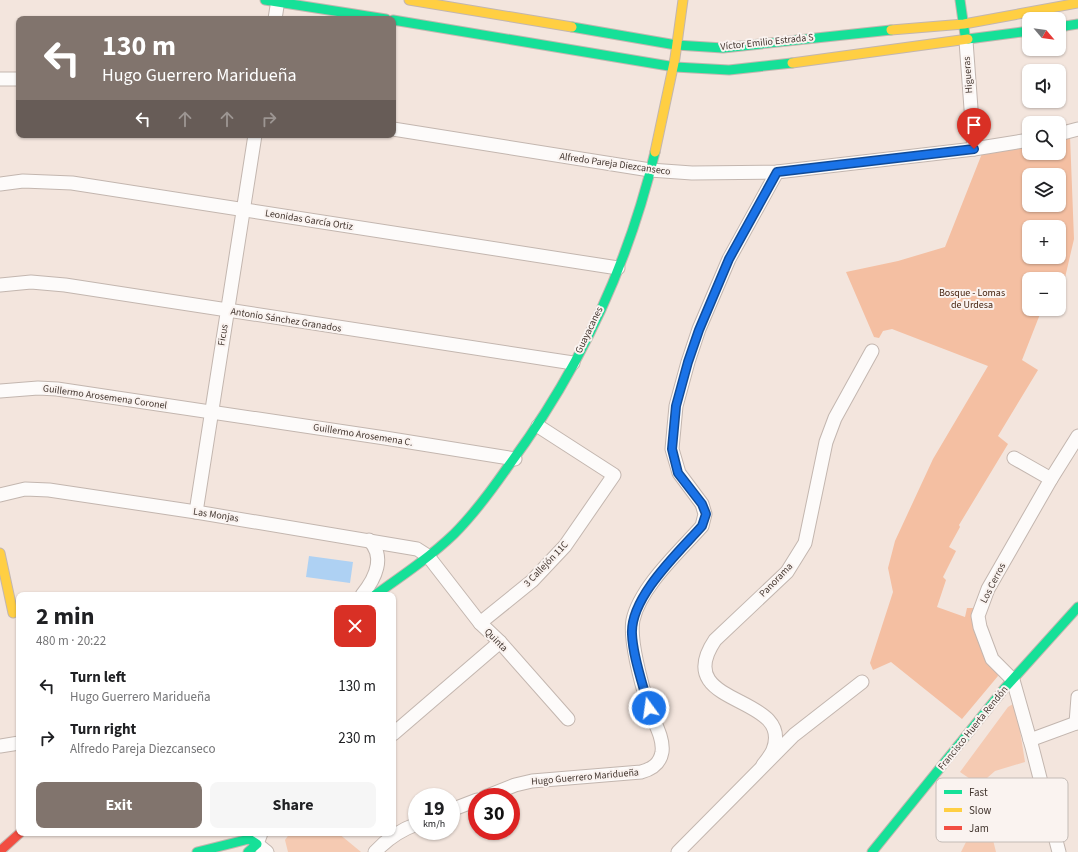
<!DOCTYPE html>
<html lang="en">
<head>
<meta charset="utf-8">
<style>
  body { margin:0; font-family:"Source Sans 3",sans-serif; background:#f6f6f6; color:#202124; height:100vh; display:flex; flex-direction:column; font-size:15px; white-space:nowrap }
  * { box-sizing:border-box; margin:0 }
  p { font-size:13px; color:#757577 }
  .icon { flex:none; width:22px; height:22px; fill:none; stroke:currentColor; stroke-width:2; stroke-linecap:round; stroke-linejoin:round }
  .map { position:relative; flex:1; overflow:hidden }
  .details { position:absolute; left:16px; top:592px; width:380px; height:244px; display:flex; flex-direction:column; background:#fff; border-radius:8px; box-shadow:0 1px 3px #0004 }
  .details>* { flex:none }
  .banner { position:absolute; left:16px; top:16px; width:380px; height:122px; border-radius:8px; box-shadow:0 1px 3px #0004; background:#81746d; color:#fff; overflow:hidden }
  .needle { width:26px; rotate:119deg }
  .controls { position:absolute; left:1022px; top:12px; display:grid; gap:8px }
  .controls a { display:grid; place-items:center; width:44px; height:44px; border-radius:8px; background:#fff; box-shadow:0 1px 3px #0004; font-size:20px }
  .speed { position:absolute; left:408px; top:788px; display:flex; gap:8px; font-size:20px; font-weight:700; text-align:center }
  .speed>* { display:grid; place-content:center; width:52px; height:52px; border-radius:50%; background:#fff; box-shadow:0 1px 3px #0004; line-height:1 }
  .speed small { font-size:10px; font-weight:400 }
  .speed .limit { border:6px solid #d22; background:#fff; color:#111 }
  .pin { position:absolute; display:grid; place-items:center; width:34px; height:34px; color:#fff; margin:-41px -17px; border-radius:50% 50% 50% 0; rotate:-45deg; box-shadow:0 0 4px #0007 }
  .pin .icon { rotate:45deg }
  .me { position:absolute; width:44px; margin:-22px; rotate:346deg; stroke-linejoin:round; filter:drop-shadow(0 0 3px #0008) }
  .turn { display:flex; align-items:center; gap:14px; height:84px; padding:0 20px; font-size:18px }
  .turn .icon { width:52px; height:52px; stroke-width:2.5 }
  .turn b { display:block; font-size:28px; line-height:34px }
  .lanes { display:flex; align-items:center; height:38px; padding:0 20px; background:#0003; justify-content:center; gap:20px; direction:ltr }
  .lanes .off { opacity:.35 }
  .round { display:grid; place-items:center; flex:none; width:42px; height:42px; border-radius:8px; background:#f6f6f6 }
  .overview { display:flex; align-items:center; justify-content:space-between; height:68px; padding:0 20px }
  h1 { font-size:24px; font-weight:700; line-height:30px }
  .button { display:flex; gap:8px; margin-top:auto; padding:8px 20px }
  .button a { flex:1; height:46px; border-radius:8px; background:#81746d; color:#fff; font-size:16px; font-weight:700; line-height:46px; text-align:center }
  .button a+a { background:#f6f6f6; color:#202124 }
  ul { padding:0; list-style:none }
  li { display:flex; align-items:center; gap:12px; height:52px; padding:0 20px }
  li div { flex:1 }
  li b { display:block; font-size:15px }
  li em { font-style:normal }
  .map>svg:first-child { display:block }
  .green { fill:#f5cab2 }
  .forest { fill:#f4bfa2; fill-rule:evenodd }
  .water { fill:#aed1f3 }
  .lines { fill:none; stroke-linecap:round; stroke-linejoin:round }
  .street-casing { stroke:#c3b6af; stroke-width:15 }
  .fast-casing { stroke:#c3b6af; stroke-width:11 }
  .slow-casing { stroke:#c3b6af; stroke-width:11 }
  .jam-casing { stroke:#c3b6af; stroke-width:11 }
  .street { stroke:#fdfbfa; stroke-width:13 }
  .fast { stroke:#16e098; stroke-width:9 }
  .slow { stroke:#ffcf43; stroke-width:9 }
  .jam { stroke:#f24e42; stroke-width:9 }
  .route-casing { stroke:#114b97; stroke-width:10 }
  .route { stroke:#1a73e8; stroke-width:7 }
  .labels { text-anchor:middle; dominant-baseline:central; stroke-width:4; stroke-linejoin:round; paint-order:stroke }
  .street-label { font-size:10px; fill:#443730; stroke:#faf3f0 }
  .park-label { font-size:10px; fill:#44220e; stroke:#faf3f0 }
  .key { fill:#faf3f0; stroke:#c3bbb6; stroke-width:1 }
  .key-label { font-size:11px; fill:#443730 }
</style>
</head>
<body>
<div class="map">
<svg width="1078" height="852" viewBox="0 0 1078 852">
  <rect width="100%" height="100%" fill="#f3e5dd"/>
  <g class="green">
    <path d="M 1013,704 L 1016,706 L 1025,762 L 995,771 L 979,785 L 960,772 L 1008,707 Z"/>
    <path d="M 981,831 L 992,836 L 996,852 L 961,852 L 968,838 Z"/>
    <path d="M 290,833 L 338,833 L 361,852 L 288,852 L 285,840 Z"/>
  </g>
  <path class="forest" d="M 1070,136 L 1074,239 L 1060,299 L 1059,279 L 1029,279 L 1029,309 L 1042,309 L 1022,360 L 1038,370 L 998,436 L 1008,444 L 959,525 L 960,527 L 949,547 L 956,551 L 943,577 L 946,580 L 937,607 L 965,617 L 967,608 L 975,608 L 998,676 L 962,719 L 891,662 L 873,670 L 870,663 L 893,592 L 888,568 L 895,541 L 933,459 L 988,366 L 892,329 L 883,331 L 879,338 L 874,337 L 846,272 L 898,261 L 945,247 L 983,151 L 1029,143 L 1029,153 L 1059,153 L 1059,138 ZM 1029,175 L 1059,175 L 1059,205 L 1029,205 ZM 1029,227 L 1059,227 L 1059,257 L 1029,257 Z"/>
  <path class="water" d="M 309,556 L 353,562 L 350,583 L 306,577 Z"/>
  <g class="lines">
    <defs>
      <g id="street">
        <path d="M 275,19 L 278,0"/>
        <path d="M 966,41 L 974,149"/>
        <path d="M 0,79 L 19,79"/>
        <path d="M 393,129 L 650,170 L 692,173 L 777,172 L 974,149 L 1029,140"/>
        <path d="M 1059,134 L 1078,129"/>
        <path d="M 0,184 L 23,181 L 72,183 L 618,268"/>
        <path d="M 0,285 L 31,282 L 65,285 L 573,363"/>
        <path d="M 0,391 L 38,388 L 57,389 L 385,438 L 515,459"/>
        <path d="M 1014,458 L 1051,479"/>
        <path d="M 0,495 L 25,489 L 49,490 L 196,512 L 417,549 L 428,556 L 480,623 L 500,642 L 568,719"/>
        <path d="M 196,512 L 255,135"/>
        <path d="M 362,595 C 375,579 386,557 369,540"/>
        <path d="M 480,623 L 532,581 L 565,546 L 614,475 L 538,426"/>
        <path d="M 1076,723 L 1078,697"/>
        <path d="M 393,734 L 500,642"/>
        <path d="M 1030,740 L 1076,723"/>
        <path d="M 0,746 L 19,743"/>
        <path d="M 763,765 C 766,761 771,755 773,750 C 795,693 669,708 715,640 L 787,572 L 805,543 L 826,442 L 835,418 L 872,351"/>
        <path d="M 485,797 L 515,785 L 532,781 L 641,772 C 652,769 660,764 662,752 C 664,738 654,722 649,709 C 643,689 629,640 633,620 C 640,587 680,551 702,526 L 705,514 L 702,504 L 679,473 L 672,449 L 676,406 L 688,362 L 699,329 L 729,259 L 777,172"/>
        <path d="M 451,810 L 477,800"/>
        <path d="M 261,833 L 257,844 L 267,852"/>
        <path d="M 375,852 C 387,839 400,830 417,824"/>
        <path d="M 678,852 L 794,735 L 862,682"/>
        <path d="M 1059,852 L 1032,747 L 1013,680 L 992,659 L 980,627 L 978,616 L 988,589 L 1051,479 L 1078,436"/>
      </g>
      <g id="fast">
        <path d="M 265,0 L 386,19"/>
        <path d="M 960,0 L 965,35"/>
        <path d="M 393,20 L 675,67 L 729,70 L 792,63"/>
        <path d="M 572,27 L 676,45 L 723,48 L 891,30"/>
        <path d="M 1059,27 L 1078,24"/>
        <path d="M 968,39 L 1029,31"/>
        <path d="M 375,595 C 402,576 430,557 454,534 C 474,514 491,491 507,468 C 577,374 628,266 655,152"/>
        <path d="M 197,852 L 249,839 L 257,844 L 248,852"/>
        <path d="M 872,852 L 1004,689 L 1078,607"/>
      </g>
      <g id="slow">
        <path d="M 409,0 L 572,27"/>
        <path d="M 891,30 L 964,24 L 1078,3"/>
        <path d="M 792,63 L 968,39"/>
        <path d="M 655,152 L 675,58 L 683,0"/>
        <path d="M 0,553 L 13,613"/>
      </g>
      <path id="jam" d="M 0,851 L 20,833"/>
    </defs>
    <use href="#street" class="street-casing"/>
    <use href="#fast" class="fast-casing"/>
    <use href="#slow" class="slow-casing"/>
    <use href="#jam" class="jam-casing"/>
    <use href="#street" class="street"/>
    <use href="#fast" class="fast"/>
    <use href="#slow" class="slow"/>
    <use href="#jam" class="jam"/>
  </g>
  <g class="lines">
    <defs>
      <path id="route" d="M 649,708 C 643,684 633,658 632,634 C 630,597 679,552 702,526 L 706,514 L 702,504 L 678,473 L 672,449 L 676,406 L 688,362 L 699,330 L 729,259 L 777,172 L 974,149"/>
    </defs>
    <use href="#route" class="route-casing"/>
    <use href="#route" class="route"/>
  </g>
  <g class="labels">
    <g class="street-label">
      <text transform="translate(767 42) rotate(-6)">Víctor Emilio Estrada S</text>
      <text transform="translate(968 75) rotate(-94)">Higueras</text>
      <text transform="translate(615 164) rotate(8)">Alfredo Pareja Diezcanseco</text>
      <text transform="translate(309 220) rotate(9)">Leonidas García Ortiz</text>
      <text transform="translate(286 320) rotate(9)">Antonio Sánchez Granados</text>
      <text transform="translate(589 330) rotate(-64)">Guayacanes</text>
      <text transform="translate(223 335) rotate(-81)">Ficus</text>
      <text transform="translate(105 397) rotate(8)">Guillermo Arosemena Coronel</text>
      <text transform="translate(363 435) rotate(9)">Guillermo Arosemena C.</text>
      <text transform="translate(216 515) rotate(9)">Las Monjas</text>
      <text transform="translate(546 564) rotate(-46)">3 Callejón 11C</text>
      <text transform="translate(776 580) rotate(-46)">Panorama</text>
      <text transform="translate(993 583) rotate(-63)">Los Cerros</text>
      <text transform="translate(496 640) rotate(45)">Quinta</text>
      <text transform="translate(973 728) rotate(-51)">Francisco Huerta Rendón</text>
      <text transform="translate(585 777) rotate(-5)">Hugo Guerrero Maridueña</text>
    </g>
    <g class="park-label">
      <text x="972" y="293">Bosque - Lomas<tspan x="972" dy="12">de Urdesa</tspan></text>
    </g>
  </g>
  <rect x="936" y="778" width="132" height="64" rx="6" class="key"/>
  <rect x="944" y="790" width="18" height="4" fill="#16e098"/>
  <rect x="944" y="808" width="18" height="4" fill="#ffcf43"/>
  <rect x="944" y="826" width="18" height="4" fill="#f24e42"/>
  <g class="key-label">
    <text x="969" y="796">Fast</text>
    <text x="969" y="814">Slow</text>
    <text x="969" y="832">Jam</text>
  </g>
</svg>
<div class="controls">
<a><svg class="needle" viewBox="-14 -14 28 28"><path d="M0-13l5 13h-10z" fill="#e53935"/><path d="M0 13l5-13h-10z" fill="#757577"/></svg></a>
<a><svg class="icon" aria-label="sound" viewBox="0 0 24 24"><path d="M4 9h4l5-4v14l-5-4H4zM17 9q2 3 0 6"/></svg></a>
<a><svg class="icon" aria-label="search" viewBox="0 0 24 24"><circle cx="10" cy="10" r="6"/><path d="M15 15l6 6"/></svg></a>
<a><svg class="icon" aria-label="layers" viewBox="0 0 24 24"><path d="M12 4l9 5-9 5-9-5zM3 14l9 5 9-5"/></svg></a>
<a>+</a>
<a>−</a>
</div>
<div class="speed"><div>19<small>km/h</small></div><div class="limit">30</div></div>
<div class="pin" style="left:974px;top:149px;background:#d93025"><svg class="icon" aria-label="arrive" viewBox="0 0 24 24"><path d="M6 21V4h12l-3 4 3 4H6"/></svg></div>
<svg class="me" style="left:649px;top:708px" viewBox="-20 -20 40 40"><circle r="17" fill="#1a73e8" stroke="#fff" stroke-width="3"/><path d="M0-11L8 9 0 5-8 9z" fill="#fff"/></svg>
<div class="banner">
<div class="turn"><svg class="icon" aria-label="left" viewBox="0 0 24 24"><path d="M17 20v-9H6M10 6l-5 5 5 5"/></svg><div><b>130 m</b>Hugo Guerrero Maridueña</div></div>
<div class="lanes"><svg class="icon" aria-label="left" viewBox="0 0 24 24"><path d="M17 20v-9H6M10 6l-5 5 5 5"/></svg><svg class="icon off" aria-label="ahead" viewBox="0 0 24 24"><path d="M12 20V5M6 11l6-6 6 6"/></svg><svg class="icon off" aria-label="ahead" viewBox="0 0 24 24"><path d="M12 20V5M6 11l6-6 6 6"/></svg><svg class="icon off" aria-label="right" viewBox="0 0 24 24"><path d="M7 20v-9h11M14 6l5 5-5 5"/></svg></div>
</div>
<section class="details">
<div class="overview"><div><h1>2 min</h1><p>480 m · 20:22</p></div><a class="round" style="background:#d93025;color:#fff"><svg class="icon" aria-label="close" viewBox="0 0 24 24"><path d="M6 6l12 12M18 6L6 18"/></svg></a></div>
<ul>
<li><svg class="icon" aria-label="left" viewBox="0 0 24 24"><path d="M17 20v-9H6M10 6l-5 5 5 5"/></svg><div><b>Turn left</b><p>Hugo Guerrero Maridueña</p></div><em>130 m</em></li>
<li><svg class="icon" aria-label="right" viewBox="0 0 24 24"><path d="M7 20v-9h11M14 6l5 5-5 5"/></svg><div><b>Turn right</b><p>Alfredo Pareja Diezcanseco</p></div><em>230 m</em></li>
</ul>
<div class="button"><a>Exit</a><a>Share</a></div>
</section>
</div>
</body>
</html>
